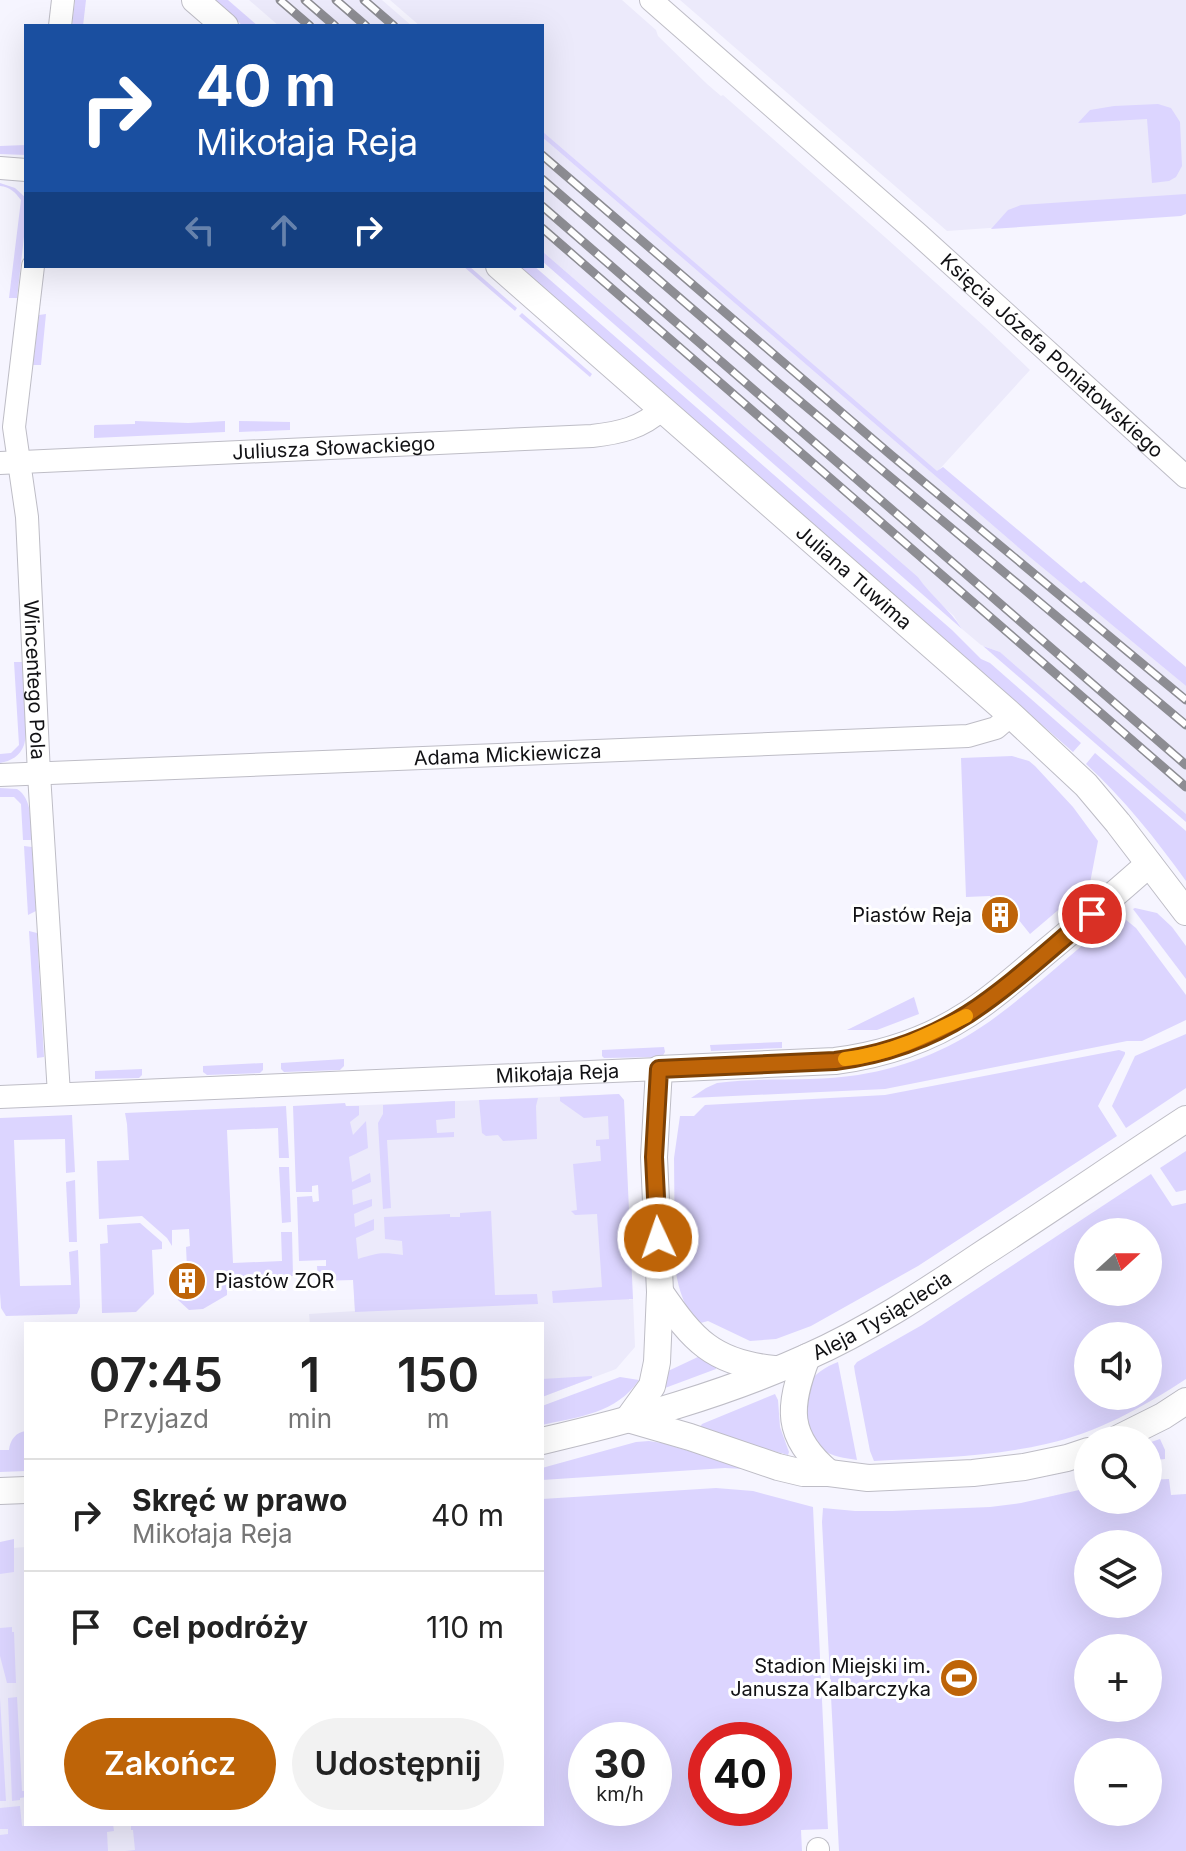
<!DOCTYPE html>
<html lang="pl">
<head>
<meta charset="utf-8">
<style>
  body { margin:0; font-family:Inter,sans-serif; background:#f2f2f2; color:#222; height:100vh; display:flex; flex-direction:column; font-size:30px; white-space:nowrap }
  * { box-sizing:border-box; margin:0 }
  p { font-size:26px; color:#767676 }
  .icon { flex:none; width:44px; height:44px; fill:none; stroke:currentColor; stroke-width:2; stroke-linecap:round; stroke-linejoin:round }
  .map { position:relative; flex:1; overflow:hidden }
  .sheet { position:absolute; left:24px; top:1322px; width:520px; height:504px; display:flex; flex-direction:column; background:#fff; border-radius:0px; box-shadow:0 8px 32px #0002 }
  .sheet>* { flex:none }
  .hud { position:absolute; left:24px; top:24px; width:520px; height:244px; border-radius:0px; box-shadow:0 8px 32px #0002; background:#1a4fa0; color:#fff; overflow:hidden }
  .needle { width:52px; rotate:69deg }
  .tools { position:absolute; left:1074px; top:1218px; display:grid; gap:16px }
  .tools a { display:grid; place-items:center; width:88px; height:88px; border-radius:50%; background:#fff; box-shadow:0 8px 32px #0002; font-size:40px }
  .speed { position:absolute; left:568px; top:1722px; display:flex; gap:16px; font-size:40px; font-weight:700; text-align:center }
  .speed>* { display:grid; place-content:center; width:104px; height:104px; border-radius:50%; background:#fff; box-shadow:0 8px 32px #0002; line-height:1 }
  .speed small { font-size:20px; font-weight:400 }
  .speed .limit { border:12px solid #d22; background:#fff; color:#111 }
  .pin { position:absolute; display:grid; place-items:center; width:68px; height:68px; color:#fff; margin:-34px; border:4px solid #fff; border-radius:50%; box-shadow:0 2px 8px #0007 }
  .me { position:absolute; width:88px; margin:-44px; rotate:357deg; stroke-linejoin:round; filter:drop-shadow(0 0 6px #0008) }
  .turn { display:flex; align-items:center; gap:28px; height:168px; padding:0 40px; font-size:36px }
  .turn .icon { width:104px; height:104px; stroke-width:2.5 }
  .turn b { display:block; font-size:56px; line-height:68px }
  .lanes { display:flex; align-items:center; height:76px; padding:0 40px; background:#0003; justify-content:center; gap:40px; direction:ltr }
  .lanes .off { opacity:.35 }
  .eta { display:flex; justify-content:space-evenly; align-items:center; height:136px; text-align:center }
  .eta b { font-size:48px; font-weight:600; line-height:56px }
  .button { display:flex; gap:16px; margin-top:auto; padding:16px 40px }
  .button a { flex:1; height:92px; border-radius:48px; background:#be6408; color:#fff; font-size:32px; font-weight:600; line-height:92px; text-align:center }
  .button a+a { background:#f2f2f2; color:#222 }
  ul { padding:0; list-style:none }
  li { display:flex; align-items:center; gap:24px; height:112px; padding:0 40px; border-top:2px solid #e0e0e0 }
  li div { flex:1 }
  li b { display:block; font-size:30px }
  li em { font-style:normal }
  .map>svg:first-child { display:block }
  .built { fill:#eceafb }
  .green { fill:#dcd5ff; fill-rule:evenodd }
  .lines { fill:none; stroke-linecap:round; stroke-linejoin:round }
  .minor-casing { stroke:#bebdc6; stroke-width:24 }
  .tertiary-casing { stroke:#bebdc6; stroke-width:28 }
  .minor { stroke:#fff; stroke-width:22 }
  .tertiary { stroke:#fff; stroke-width:26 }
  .rail-casing { stroke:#8d8d93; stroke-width:9 }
  .rail { stroke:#fff; stroke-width:6; stroke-dasharray:18; stroke-linecap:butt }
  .route-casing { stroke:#7c4105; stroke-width:20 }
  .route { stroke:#be6408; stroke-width:14 }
  .slow { stroke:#f59e0b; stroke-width:14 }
  .labels { text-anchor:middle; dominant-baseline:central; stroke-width:6; stroke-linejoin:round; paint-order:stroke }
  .street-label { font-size:20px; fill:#111114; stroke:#fff }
  .poi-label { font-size:20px; fill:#111114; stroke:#fff; text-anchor:end }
</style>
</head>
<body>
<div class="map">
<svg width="1186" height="1851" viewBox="0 0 1186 1851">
  <rect width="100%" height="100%" fill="#f6f5ff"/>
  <g class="built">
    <path d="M 249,0 L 382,0 L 412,26 L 279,26 Z"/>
    <path d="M 390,0 L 622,0 L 656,30 L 658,36 L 707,84 L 721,96 L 723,95 L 886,238 L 985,327 L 1030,370 L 937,472 L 542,131 L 542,26 L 420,26 Z"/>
    <path d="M 680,0 L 1186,0 L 1186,214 L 947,231 Z"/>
    <path d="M 542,137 L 1026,554 L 1186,686 L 1186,814 L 1000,652 L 981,645 L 962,629 L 954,616 L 929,593 L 918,577 L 542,251 Z"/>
    <path d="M 619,1094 L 629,1300 L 633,1299 L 635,1347 L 616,1369 L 542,1397 L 542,1324 L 310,1324 L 309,1314 L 355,1311 L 345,1106 Z"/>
    <path d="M 26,1547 L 26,1824 L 157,1824 L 158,1851 L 0,1851 L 0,1549 Z"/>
  </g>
  <g class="green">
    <path d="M 75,0 L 86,0 L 83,26 L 72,26 Z"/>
    <path d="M 213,0 L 228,0 L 258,26 L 243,26 Z"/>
    <path d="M 1158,104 L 1171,108 L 1180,122 L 1182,166 L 1176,177 L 1169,181 L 1152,183 L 1147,119 L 1078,123 L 1090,110 L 1114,106 Z"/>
    <path d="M 542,131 L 937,471 L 943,467 L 1081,583 L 1084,581 L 1186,667 L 1186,686 L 1026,554 L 542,137 Z"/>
    <path d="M 26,145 L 26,155 L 0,154 L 0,146 Z"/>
    <path d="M 0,183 L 15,188 L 26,198 L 26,219 L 17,298 L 9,298 L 21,200 C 15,192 10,187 0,186 Z"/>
    <path d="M 1186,194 L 1186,214 L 1181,216 L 991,229 L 1008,210 L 1021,205 Z"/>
    <path d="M 542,251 L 918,577 C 931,596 950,610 962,629 L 542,261 Z"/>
    <path d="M 463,266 L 469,266 L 517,308 L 515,311 Z"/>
    <path d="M 516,266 L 534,266 L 952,630 L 981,659 L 990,663 L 1081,743 L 1073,752 Z"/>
    <path d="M 522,313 L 592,374 L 590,377 L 519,316 Z"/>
    <path d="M 46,314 L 41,365 L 33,365 L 39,315 Z"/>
    <path d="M 135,421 L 188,423 L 225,421 L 225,432 L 94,438 L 94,426 L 95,425 L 135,424 Z"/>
    <path d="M 239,421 L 290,422 L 290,430 L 239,432 Z"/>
    <path d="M 983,646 L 1000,652 L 1186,814 L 1186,822 Z"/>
    <path d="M 14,662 L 22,662 C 23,679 29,731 24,745 C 20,756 11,761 0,763 L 0,754 L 11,753 L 19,745 Z"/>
    <path d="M 1095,753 L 1186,831 L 1186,881 C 1155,838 1125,800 1086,764 Z"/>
    <path d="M 1012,756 L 1029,761 L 1035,766 L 1073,807 L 1098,841 L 1090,883 L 1030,934 L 1002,899 L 993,905 L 990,896 L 966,897 L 961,758 Z"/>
    <path d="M 0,788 L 17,789 C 33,799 30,822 32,840 L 23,840 L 21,804 L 14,797 L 0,797 Z"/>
    <path d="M 24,846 L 32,847 L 36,911 L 28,915 Z"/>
    <path d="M 1135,908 L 1157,913 L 1172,927 L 1186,946 L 1186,979 L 1133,909 Z"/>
    <path d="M 1120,915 L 1136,928 L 1186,995 L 1186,1020 L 1142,1041 L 1127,1041 L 885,1089 L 691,1098 L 706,1088 L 717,1083 C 764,1077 811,1082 858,1075 C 908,1067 956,1047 997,1016 C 1040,984 1078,947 1120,915 Z"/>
    <path d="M 29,931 L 37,933 L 44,1057 L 37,1058 Z"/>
    <path d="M 914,997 L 919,1014 L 877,1030 L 847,1030 Z"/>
    <path d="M 1186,1034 L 1186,1088 L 1126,1128 L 1112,1106 L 1135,1056 Z"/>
    <path d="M 782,1042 L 782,1048 L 711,1051 L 710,1045 Z"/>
    <path d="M 664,1047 L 665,1052 L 662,1057 L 604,1058 L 602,1056 L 602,1050 Z"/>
    <path d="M 1119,1050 L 1125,1052 L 1125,1054 L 1098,1106 L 1117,1136 L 918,1266 L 811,1326 L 776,1339 L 750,1341 L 708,1321 L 697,1324 C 684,1306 678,1289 675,1266 L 674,1158 L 680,1116 L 694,1116 L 705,1105 L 885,1095 Z"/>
    <path d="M 344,1059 L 344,1066 L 340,1070 L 284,1072 L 281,1069 L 281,1063 Z"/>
    <path d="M 263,1063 L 263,1070 L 260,1073 L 207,1075 L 203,1072 L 203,1066 Z"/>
    <path d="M 142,1069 L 142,1075 L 139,1078 L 95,1079 L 95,1071 Z"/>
    <path d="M 619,1094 L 624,1100 L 633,1299 L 553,1303 L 552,1291 L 602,1287 L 597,1214 L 575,1215 L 571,1211 L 577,1210 L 573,1164 L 601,1161 L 600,1146 L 596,1146 L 596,1140 L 609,1139 L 608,1116 L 584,1118 L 560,1101 L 560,1097 Z"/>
    <path d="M 538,1098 L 536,1106 L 537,1139 L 503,1141 L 498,1135 L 486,1136 L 482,1133 L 479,1100 Z"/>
    <path d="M 455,1101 L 455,1118 L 436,1120 L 437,1133 L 454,1132 L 454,1137 L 387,1140 L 391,1208 L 383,1209 L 378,1123 L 383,1114 L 383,1105 Z"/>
    <path d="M 345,1103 L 346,1106 L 359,1106 L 359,1115 L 350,1122 L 353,1135 L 366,1121 L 368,1148 L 349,1157 L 352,1182 L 370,1173 L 371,1182 L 352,1190 L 353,1205 L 372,1199 L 372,1206 L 354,1214 L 355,1227 L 374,1219 L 374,1230 L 356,1238 L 358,1259 C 378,1253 381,1252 403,1255 L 402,1241 L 385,1239 L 384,1217 L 450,1214 L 450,1217 L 460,1217 L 460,1213 L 491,1211 L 495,1295 L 537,1294 L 538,1304 L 355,1312 L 353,1280 L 318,1281 L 317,1266 L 326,1266 L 326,1260 L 299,1261 L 297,1197 L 312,1196 L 313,1202 L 319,1201 L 318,1185 L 312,1186 L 312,1192 L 296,1192 L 293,1106 Z"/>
    <path d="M 286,1106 L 289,1158 L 279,1158 L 278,1128 L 227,1130 L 233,1263 L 282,1261 L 281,1232 L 292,1232 L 293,1276 L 227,1279 L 227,1295 L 203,1309 L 189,1310 L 178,1300 L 177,1295 L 196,1293 L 194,1268 L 187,1268 L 186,1247 L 190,1246 L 189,1229 L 172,1230 L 172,1246 L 167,1238 L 142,1216 L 99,1219 L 97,1161 L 129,1160 L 127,1124 L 125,1113 Z"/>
    <path d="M 72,1115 L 75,1172 L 66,1173 L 65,1139 L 14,1140 L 20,1286 L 71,1285 L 69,1252 L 78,1250 L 80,1307 L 77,1314 L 6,1316 L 1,1308 L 0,1293 L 0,1118 Z"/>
    <path d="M 1186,1151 L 1186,1190 L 1176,1192 L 1160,1168 Z"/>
    <path d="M 279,1167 L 289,1167 L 291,1222 L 282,1223 Z"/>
    <path d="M 1151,1174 L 1172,1206 L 1186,1203 L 1186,1379 C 1143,1407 1097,1433 1046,1444 C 990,1457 931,1458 874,1461 L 870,1451 L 855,1373 L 854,1366 L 857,1362 L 922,1325 ZM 1088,1232 L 1148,1232 L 1148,1292 L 1088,1292 ZM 1088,1336 L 1148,1336 L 1148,1396 L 1088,1396 Z"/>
    <path d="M 75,1180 L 77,1242 L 69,1242 L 66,1182 Z"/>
    <path d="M 140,1223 L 162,1242 L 162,1249 L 152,1250 L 154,1294 L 136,1312 L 102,1313 L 100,1244 L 108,1243 L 107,1225 Z"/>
    <path d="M 700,1356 L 716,1366 L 716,1369 L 665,1388 L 666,1372 Z"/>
    <path d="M 838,1362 L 857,1460 C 845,1458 832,1457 822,1449 C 804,1435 801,1405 809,1385 C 813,1374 827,1366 838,1362 Z"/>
    <path d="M 592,1376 L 592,1378 L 542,1397 L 542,1379 Z"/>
    <path d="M 620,1377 L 639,1380 C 617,1413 578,1417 542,1425 L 542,1406 Z"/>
    <path d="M 775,1394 L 778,1400 L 780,1427 L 789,1452 L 788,1455 L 745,1443 L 700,1427 L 702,1424 Z"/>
    <path d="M 26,1431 L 26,1471 L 0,1472 L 0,1450 L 9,1450 C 10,1440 16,1432 26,1431 Z"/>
    <path d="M 1160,1439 L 1165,1450 L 1165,1459 L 1148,1461 L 1148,1443 Z"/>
    <path d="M 649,1441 L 662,1443 L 743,1467 L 743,1469 L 725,1468 L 542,1480 L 542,1468 L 636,1442 Z"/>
    <path d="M 1169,1479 L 1171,1495 L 1186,1494 L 1186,1851 L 839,1851 L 822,1522 L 823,1508 L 855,1511 L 892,1511 L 990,1507 L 1021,1503 L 1088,1488 L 1088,1500 L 1148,1500 L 1148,1480 ZM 1088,1544 L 1148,1544 L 1148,1604 L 1088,1604 ZM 1088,1648 L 1148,1648 L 1148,1708 L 1088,1708 ZM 1088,1752 L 1148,1752 L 1148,1812 L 1088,1812 Z"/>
    <path d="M 716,1488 L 753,1491 L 813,1507 L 828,1829 L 801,1830 L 802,1851 L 125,1851 L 135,1850 L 133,1830 L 131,1830 L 131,1824 L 542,1824 L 542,1499 ZM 586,1740 L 654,1740 L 654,1808 L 586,1808 ZM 706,1740 L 774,1740 L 774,1808 L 706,1808 Z"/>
    <path d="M 14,1539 L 14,1572 L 0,1574 L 0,1542 Z"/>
    <path d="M 12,1627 L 12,1632 L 14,1632 L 16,1683 L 7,1683 L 0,1656 L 0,1628 Z"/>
    <path d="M 17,1697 L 22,1791 L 26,1791 L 26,1797 L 20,1798 L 20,1800 L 12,1801 L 8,1698 Z"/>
    <path d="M 0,1698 L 6,1801 L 0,1801 Z"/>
    <path d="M 20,1806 L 22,1826 L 43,1824 L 113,1824 L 114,1831 L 107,1832 L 108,1851 L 0,1851 L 0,1835 L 8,1834 L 8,1829 L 0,1829 L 0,1808 Z"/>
  </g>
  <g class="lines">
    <defs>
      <g id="minor">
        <path id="s1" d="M 651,0 L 918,234 L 1186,477"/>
        <path d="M 60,26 L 63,0"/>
        <path d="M 0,168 L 26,170"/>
        <path id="s2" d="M 33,266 L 14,427 L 27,517 L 39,774 L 59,1094"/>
        <path id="s3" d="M 0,463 L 592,436 C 619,433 642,428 662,409"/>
        <path id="s4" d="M 0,775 L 968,736 L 996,728 L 1011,715"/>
        <path id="s5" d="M 0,1097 L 659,1069"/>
        <path d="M 818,1849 L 818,1851"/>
      </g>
      <g id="tertiary">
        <path d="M 195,0 L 225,26"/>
        <path id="s6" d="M 499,266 L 1011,715 L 1086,785 L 1118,823 L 1186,912"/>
        <path d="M 660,1292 C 693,1340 713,1363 774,1369"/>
        <path d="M 807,1357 C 788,1407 785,1436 829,1473"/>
        <path d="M 628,1419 L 652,1386 L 657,1362 L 660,1292 L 654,1157 L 659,1069 L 835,1061 C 882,1055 928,1040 968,1014 C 996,996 1021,973 1046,952 C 1081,923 1115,894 1149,864"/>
        <path d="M 628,1419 L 690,1437 L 778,1467 L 803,1473 L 829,1473 L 868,1478 L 973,1473 L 1024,1467 L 1067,1458 L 1088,1451"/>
        <path d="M 1115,1440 L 1163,1416 L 1186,1401"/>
        <path id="s7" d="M 542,1441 C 632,1420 723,1395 807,1357 C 868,1330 924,1293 979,1256 C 1049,1211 1117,1164 1186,1119"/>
        <path d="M 0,1491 L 26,1490"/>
      </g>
    </defs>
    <use href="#minor" class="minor-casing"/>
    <use href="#tertiary" class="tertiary-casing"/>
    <use href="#minor" class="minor"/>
    <use href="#tertiary" class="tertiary"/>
    <defs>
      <g id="rail">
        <path d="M 280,0 L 310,26"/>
        <path d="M 305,0 L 335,26"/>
        <path d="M 336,0 L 366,26"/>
        <path d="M 364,0 L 394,26"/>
        <path d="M 542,155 L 891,455 L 1186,700"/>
        <path d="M 542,179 L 777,382 L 1186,725"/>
        <path d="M 542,206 L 1186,765"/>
        <path d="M 542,228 L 1186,787"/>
      </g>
    </defs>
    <use href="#rail" class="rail-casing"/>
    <use href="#rail" class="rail"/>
  </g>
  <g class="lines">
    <defs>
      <path id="route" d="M 658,1238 L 654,1157 L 659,1069 L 835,1061 C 882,1055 927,1040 968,1014 C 1011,986 1052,947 1092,914"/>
    </defs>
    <use href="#route" class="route-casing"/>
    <use href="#route" class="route"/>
    <path class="slow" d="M 845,1059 C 890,1054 926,1036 966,1016"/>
  </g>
  <defs>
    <symbol id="building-disc" viewBox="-11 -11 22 22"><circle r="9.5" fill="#be6408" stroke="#fff"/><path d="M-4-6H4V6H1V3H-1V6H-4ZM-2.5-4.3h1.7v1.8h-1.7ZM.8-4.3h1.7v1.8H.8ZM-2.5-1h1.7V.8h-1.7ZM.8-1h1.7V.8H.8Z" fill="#fff"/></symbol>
    <symbol id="stadium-disc" viewBox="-11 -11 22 22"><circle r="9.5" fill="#be6408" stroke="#fff"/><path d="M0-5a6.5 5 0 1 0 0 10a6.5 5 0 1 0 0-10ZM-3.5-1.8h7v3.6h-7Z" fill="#fff"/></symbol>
  </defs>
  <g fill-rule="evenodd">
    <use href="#building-disc" x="978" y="893" width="44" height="44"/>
    <use href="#building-disc" x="165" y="1259" width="44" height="44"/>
    <use href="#stadium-disc" x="937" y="1656" width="44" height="44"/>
  </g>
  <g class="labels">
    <g class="street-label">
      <text stroke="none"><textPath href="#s1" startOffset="536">Księcia Józefa Poniatowskiego</textPath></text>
      <text stroke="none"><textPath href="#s3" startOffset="334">Juliusza Słowackiego</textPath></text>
      <text stroke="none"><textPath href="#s6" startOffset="472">Juliana Tuwima</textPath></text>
      <text stroke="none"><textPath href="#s2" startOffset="416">Wincentego Pola</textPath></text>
      <text stroke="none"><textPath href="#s4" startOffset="508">Adama Mickiewicza</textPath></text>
      <text stroke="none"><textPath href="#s5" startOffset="558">Mikołaja Reja</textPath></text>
      <text stroke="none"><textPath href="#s7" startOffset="364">Aleja Tysiąclecia</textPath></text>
    </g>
    <g class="poi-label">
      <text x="972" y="915">Piastów Reja</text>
      <text x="215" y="1281" text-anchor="start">Piastów ZOR</text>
      <text x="931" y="1666">Stadion Miejski im.<tspan x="931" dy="23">Janusza Kalbarczyka</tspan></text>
    </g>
  </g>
</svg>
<div class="tools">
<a><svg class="needle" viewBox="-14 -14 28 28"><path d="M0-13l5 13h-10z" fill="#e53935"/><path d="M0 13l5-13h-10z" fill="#767676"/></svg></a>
<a><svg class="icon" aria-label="sound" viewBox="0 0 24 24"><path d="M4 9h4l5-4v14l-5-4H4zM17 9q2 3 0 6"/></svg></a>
<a><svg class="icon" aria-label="search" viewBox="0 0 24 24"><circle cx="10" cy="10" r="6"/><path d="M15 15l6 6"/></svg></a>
<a><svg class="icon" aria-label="layers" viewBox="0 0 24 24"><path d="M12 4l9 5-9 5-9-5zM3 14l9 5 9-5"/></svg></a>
<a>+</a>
<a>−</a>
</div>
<div class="speed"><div>30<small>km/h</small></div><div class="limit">40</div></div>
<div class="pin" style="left:1092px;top:914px;background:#d93025"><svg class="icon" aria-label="arrive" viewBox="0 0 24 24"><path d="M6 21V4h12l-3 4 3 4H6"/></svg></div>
<svg class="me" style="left:658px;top:1238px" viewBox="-20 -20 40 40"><circle r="17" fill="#be6408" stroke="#fff" stroke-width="3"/><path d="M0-11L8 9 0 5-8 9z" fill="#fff"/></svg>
<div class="hud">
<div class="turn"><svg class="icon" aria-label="right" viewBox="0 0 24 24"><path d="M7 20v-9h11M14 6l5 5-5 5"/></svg><div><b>40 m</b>Mikołaja Reja</div></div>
<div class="lanes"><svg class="icon off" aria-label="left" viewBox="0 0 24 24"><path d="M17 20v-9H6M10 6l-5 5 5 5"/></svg><svg class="icon off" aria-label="ahead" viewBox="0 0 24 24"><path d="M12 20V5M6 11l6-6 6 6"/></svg><svg class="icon" aria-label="right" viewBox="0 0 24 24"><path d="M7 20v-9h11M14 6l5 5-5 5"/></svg></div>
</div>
<section class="sheet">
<div class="eta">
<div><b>07:45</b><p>Przyjazd</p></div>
<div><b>1</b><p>min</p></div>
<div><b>150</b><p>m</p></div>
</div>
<ul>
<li><svg class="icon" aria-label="right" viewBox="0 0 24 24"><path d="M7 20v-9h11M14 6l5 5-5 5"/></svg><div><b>Skręć w prawo</b><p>Mikołaja Reja</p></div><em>40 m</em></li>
<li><svg class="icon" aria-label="arrive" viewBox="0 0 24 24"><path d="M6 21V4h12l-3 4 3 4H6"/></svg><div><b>Cel podróży</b></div><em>110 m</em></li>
</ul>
<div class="button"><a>Zakończ</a><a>Udostępnij</a></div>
</section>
</div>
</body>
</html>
